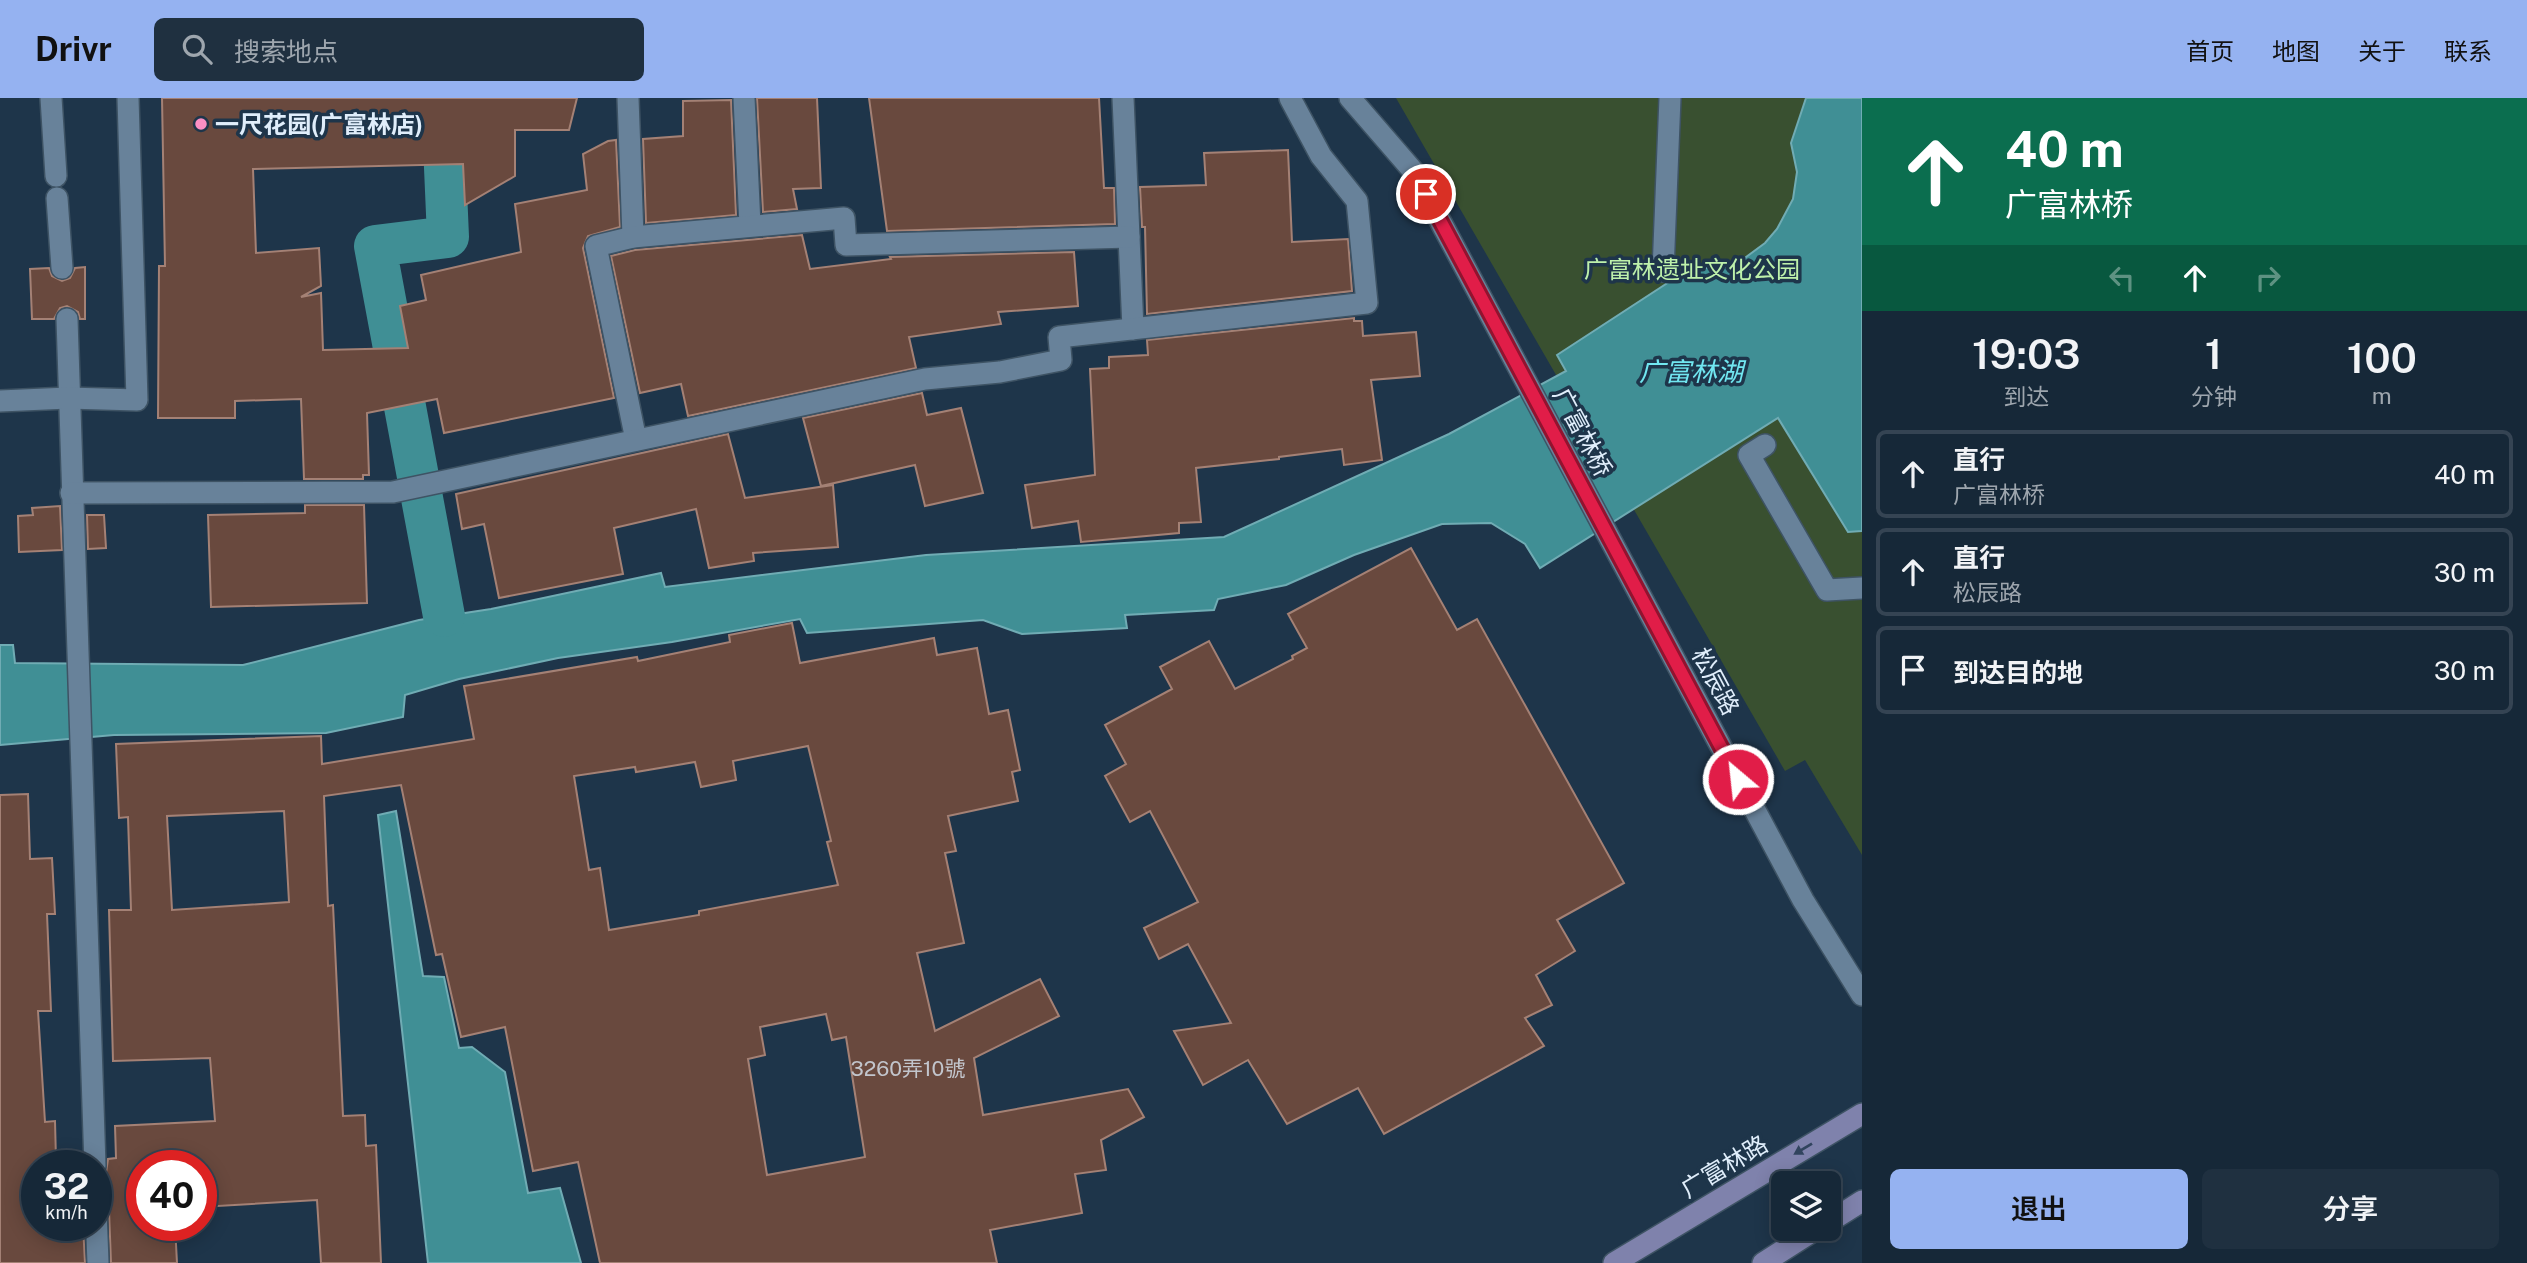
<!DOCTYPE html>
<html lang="zh">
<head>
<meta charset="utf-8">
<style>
  body { margin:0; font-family:"Public Sans","Noto Sans SC",sans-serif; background:#1f3040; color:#f1f3f6; height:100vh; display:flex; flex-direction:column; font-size:26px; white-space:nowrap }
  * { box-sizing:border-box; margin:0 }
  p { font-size:23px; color:#9ea6ae }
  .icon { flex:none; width:38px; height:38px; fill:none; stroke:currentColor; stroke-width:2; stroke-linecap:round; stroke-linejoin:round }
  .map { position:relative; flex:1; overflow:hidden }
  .panel { display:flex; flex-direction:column; background:#162838; width:665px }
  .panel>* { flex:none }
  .top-card { background:#0b6e4f; color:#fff; overflow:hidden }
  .fabs { position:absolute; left:1771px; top:1073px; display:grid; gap:14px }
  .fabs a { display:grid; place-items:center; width:70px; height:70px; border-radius:10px; background:#162838; box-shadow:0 4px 18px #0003,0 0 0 2px #354453; font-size:35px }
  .speed { position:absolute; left:21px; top:1052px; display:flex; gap:14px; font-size:35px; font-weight:700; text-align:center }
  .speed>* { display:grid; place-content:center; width:91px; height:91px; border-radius:50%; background:#162838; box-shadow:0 4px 18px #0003,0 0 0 2px #354453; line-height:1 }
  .speed small { font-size:18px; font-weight:400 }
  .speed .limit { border:10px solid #d22; background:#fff; color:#111 }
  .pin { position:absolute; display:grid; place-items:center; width:60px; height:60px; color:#fff; margin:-30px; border:4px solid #fff; border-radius:50%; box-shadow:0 2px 7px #0007 }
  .me { position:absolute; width:77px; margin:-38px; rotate:332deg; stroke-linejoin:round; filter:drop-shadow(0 0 5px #0008) }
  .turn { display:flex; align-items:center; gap:24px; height:147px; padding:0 28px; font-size:32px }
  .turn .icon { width:91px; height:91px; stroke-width:2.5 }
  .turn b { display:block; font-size:49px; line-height:60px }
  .lanes { display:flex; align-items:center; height:66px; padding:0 28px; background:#0003; justify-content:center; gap:35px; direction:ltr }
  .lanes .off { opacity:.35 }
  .eta { display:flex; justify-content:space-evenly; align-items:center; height:119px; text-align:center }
  .eta b { font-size:42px; font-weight:600; line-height:49px }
  .action { display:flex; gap:14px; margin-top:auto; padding:14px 28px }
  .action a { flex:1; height:80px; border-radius:10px; background:#95b2f1; color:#111; font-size:28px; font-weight:600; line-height:80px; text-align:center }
  .action a+a { background:#1f3040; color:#f1f3f6 }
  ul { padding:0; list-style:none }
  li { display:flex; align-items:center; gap:21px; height:88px; margin:0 14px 10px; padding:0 14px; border:4px solid #354453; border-radius:10px }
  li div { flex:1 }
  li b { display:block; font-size:26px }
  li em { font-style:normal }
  header { display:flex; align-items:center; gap:42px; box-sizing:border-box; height:98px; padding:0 35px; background:#95b2f1; color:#111 }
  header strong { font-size:33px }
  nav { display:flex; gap:38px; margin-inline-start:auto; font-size:24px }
  .search { width:490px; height:63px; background:#1f3040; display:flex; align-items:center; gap:18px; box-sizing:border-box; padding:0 24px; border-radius:10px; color:#9ea6ae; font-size:26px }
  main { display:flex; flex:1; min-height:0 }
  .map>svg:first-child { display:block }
  .green { fill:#395030 }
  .water { fill:#408f95; stroke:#70acb4; stroke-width:2 }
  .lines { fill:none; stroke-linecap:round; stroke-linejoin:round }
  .canal { stroke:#408f95; stroke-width:42 }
  .building { fill:#69493e; stroke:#a48175; stroke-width:2; fill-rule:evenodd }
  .pedestrian-casing { stroke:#3e5364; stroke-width:24 }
  .tertiary-casing { stroke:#3e5364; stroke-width:24 }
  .secondary-casing { stroke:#3e5364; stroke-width:24 }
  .pedestrian { stroke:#68829a; stroke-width:21 }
  .tertiary { stroke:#68829a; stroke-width:21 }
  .secondary { stroke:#7f82ac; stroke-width:21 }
  .oneway { fill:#31445e }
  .route-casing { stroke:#92132f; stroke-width:18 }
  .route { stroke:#e11d48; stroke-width:12 }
  .poi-dot { fill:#fb8fc4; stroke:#1e354a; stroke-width:2.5 }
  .labels { text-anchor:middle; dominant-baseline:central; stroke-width:7; stroke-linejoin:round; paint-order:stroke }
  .number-label { font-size:21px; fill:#c2c5cc }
  .poi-label { font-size:24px; font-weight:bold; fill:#e0eefb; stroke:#1e354a; text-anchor:start }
  .park-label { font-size:24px; fill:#bef1ab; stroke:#1e354a }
  .street-label { font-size:24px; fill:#e0eefb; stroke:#1e354a }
  .water-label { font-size:26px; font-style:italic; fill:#71e7f1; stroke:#1e354a }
</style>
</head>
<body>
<header>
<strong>Drivr</strong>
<div class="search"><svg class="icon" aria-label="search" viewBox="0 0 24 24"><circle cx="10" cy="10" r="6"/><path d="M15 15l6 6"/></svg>搜索地点</div>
<nav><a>首页</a><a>地图</a><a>关于</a><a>联系</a></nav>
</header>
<main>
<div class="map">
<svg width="1862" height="1165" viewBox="0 0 1862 1165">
  <rect width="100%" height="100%" fill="#1e354a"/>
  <path class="green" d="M 1396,0 L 1862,0 L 1862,757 L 1805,662 L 1785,673 Z"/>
  <g class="water">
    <path d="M 1806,0 L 1862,0 L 1862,433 L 1848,434 L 1778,320 L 1540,470 L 1525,446 L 1491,425 L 1442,426 L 1354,457 L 1286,487 L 1218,501 L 1214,512 L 1125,517 L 1127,530 L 1022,536 L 983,522 L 807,535 L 800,521 L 672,544 L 558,560 L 459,581 L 405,597 L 403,619 L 326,635 L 114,637 L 0,647 L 0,547 L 13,547 L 15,565 L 243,567 L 419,522 L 491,511 L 661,475 L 665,489 L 926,457 L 1224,439 L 1449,336 L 1566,273 L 1557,257 L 1689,171 L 1726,169 L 1738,165 L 1765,145 L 1777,131 L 1793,101 L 1797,74 L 1791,45 Z"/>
    <path d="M 396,713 L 423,878 L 444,879 L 459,950 L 472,949 L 505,974 L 528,1095 L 560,1090 L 581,1165 L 428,1165 L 378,717 Z"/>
  </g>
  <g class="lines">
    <path class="canal" d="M 442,0 L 448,139 L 375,148 L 444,518"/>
  </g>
  <g class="building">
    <path d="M 162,0 L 577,0 L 569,32 L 515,32 L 515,78 L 465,107 L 463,66 L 253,71 L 256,155 L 319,150 L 321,188 L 301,199 L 321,195 L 323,252 L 408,250 L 400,208 L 426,202 L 421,177 L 521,154 L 515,106 L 587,92 L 583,56 L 608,43 L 616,42 L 620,129 L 588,138 L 583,150 L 614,300 L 444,335 L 437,301 L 367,315 L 369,377 L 363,377 L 363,381 L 304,381 L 301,301 L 235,303 L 235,320 L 158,320 L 159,168 L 165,168 Z"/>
    <path d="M 757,0 L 817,0 L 821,90 L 793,91 L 797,111 L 763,114 Z"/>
    <path d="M 869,0 L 1099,0 L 1104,90 L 1114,90 L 1115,126 L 887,133 Z"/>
    <path d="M 731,2 L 736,117 L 646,125 L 643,41 L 683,38 L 683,3 Z"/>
    <path d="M 1288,52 L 1292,144 L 1348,141 L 1352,193 L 1147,216 L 1145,129 L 1142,129 L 1140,89 L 1206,87 L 1204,55 Z"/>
    <path d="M 802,137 L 810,171 L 891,161 L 890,159 L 1074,154 L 1078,208 L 998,214 L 1001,226 L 909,239 L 916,270 L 688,318 L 681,286 L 640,295 L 611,158 L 635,152 Z"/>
    <path d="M 85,169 L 85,221 L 80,221 L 78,214 L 67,208 L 60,210 L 54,221 L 32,221 L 30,171 L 49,170 L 52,178 L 62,183 L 70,180 L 75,170 Z"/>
    <path d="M 1354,220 L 1354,223 L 1362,223 L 1363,238 L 1416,234 L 1420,278 L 1371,282 L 1382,362 L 1344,367 L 1342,351 L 1279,359 L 1279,361 L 1196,370 L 1201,424 L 1179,425 L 1179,435 L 1081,444 L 1078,423 L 1032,430 L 1025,387 L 1095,377 L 1090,271 L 1109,270 L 1109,259 L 1148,257 L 1147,242 Z"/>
    <path d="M 922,295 L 927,317 L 961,310 L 983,395 L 925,408 L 915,367 L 821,388 L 803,320 Z"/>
    <path d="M 728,336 L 745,400 L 833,387 L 838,449 L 753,455 L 754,463 L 709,470 L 696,411 L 614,430 L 623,476 L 499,500 L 484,426 L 462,431 L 456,396 Z"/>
    <path d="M 305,407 L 364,407 L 367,505 L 211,509 L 208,417 L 305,415 Z"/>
    <path d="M 60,408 L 62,452 L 19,454 L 18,418 L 33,417 L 32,410 Z"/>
    <path d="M 87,417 L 104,417 L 106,450 L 88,451 Z"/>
    <path d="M 1411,450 L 1457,532 L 1477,521 L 1624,785 L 1557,822 L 1575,853 L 1536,877 L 1552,907 L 1525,920 L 1544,948 L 1384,1036 L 1358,990 L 1287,1026 L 1248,962 L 1203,987 L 1174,933 L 1231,925 L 1188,846 L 1159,861 L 1144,830 L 1198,804 L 1150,713 L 1130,724 L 1105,678 L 1126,666 L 1105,627 L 1172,591 L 1160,569 L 1209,543 L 1235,591 L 1293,561 L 1292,558 L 1307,550 L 1288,516 Z"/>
    <path d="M 792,525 L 800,565 L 934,540 L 937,557 L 977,550 L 989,616 L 1008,612 L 1020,672 L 1012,674 L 1018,703 L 948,718 L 956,753 L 945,755 L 964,845 L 917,855 L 935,933 L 1040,881 L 1059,918 L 974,960 L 983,1017 L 1128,991 L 1144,1019 L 1101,1042 L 1106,1072 L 1075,1076 L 1082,1115 L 990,1132 L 997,1165 L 600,1165 L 578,1064 L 533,1073 L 505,929 L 461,939 L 442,856 L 436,857 L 401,687 L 324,698 L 328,808 L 333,807 L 343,1018 L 365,1017 L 366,1048 L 376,1047 L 381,1165 L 321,1165 L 317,1102 L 201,1109 L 201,1068 L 142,1068 L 142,1127 L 175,1127 L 177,1165 L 111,1165 L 109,1112 L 107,1105 L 96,1100 L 96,1081 L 106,1075 L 108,1061 L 116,1060 L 115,1028 L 215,1023 L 210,960 L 113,963 L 109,812 L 131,812 L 128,719 L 119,720 L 116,646 L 321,638 L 322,666 L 474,641 L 464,588 L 637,559 L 638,563 L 730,544 L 729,537 ZM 808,648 L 831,743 L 827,744 L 838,787 L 699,813 L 699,817 L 609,832 L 600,770 L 589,772 L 574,678 L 635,669 L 636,674 L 695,664 L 701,689 L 736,682 L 733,663 ZM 284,713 L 289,804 L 172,812 L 167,718 ZM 826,916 L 832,942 L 846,939 L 865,1059 L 767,1077 L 748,961 L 765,957 L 760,929 Z"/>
    <path d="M 28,696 L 30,761 L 52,760 L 55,816 L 47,816 L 51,913 L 38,913 L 45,1024 L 55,1023 L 56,1062 L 82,1062 L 82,1068 L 37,1068 L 37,1127 L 83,1127 L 85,1165 L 0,1165 L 0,697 Z"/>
  </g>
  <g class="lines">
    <defs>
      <g id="pedestrian">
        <path d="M 51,0 L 56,78"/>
        <path d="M 628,0 L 633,139"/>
        <path d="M 744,0 L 750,127"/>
        <path d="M 1123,0 L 1133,231"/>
        <path d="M 57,100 L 62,170"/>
        <path d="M 1663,173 L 1670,0"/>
        <path d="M 67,221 L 95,1068"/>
        <path d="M 0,303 L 68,300 L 137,302 L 128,0"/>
        <path d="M 636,342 L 596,148 L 633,139 L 844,120 L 846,147 L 1129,139"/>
        <path d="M 1765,347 L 1749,357 L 1827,492 L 1862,490"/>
        <path d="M 71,395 L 393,394 L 925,281 L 1000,274 L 1061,262 L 1059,239 L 1367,205 L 1357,103 L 1321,58 L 1290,0"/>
        <path d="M 96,1113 L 98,1165"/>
      </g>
      <path id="tertiary" d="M 1350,0 L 1414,74 L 1803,802 L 1862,897"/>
      <g id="secondary">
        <path d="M 1829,1124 L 1862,1103"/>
        <path d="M 1614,1165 L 1862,1016"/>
        <path d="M 1763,1165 L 1818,1130"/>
      </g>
    </defs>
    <use href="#pedestrian" class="pedestrian-casing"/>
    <use href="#tertiary" class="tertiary-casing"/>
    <use href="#secondary" class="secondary-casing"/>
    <use href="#pedestrian" class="pedestrian"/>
    <use href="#tertiary" class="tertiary"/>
    <use href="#secondary" class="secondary"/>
  </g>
  <defs><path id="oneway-solid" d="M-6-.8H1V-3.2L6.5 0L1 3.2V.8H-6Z" transform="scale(1.75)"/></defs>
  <use class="oneway" href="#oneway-solid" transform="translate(1803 1051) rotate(149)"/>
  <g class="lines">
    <defs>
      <path id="route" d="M 1426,96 L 1738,681"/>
    </defs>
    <use href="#route" class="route-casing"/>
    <use href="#route" class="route"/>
  </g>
  <circle class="poi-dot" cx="201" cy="26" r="7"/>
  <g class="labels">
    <g class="number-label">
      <text x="908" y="970">3260弄10號</text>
    </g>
    <g class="poi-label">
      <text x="215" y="26">一尺花园(广富林店)</text>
    </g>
    <g class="park-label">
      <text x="1692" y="171">广富林遗址文化公园</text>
    </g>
    <g class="street-label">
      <text transform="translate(1583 334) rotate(62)">广富林桥</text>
      <text transform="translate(1716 583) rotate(62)">松辰路</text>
      <text transform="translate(1724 1068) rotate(-31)">广富林路</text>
    </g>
    <g class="water-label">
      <text x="1691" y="273">广富林湖</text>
    </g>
  </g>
</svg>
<div class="fabs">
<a><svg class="icon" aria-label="layers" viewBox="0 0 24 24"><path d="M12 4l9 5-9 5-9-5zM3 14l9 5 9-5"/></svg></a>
</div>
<div class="speed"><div>32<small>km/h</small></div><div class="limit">40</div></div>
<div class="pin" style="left:1426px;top:96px;background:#d93025"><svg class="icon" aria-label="arrive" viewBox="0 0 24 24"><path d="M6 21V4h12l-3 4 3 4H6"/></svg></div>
<svg class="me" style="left:1738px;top:681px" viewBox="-20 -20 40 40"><circle r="17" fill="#e11d48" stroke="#fff" stroke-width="3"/><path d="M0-11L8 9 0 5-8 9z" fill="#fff"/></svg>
</div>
<section class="panel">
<div class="top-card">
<div class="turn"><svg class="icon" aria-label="ahead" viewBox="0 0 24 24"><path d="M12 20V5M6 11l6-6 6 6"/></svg><div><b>40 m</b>广富林桥</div></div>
<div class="lanes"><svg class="icon off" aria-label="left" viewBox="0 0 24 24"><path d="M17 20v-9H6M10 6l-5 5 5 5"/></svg><svg class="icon" aria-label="ahead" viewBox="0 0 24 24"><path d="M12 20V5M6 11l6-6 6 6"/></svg><svg class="icon off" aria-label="right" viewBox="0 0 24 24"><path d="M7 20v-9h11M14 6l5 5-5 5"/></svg></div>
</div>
<div class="eta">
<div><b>19:03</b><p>到达</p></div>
<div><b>1</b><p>分钟</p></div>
<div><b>100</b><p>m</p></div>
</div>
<ul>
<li><svg class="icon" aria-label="ahead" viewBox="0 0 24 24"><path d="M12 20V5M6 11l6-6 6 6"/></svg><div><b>直行</b><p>广富林桥</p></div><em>40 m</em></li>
<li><svg class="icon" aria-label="ahead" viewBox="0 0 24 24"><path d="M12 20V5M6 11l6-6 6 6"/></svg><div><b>直行</b><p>松辰路</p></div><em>30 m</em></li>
<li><svg class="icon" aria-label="arrive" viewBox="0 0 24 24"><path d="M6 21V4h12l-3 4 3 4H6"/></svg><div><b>到达目的地</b></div><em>30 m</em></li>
</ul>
<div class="action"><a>退出</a><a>分享</a></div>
</section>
</main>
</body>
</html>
